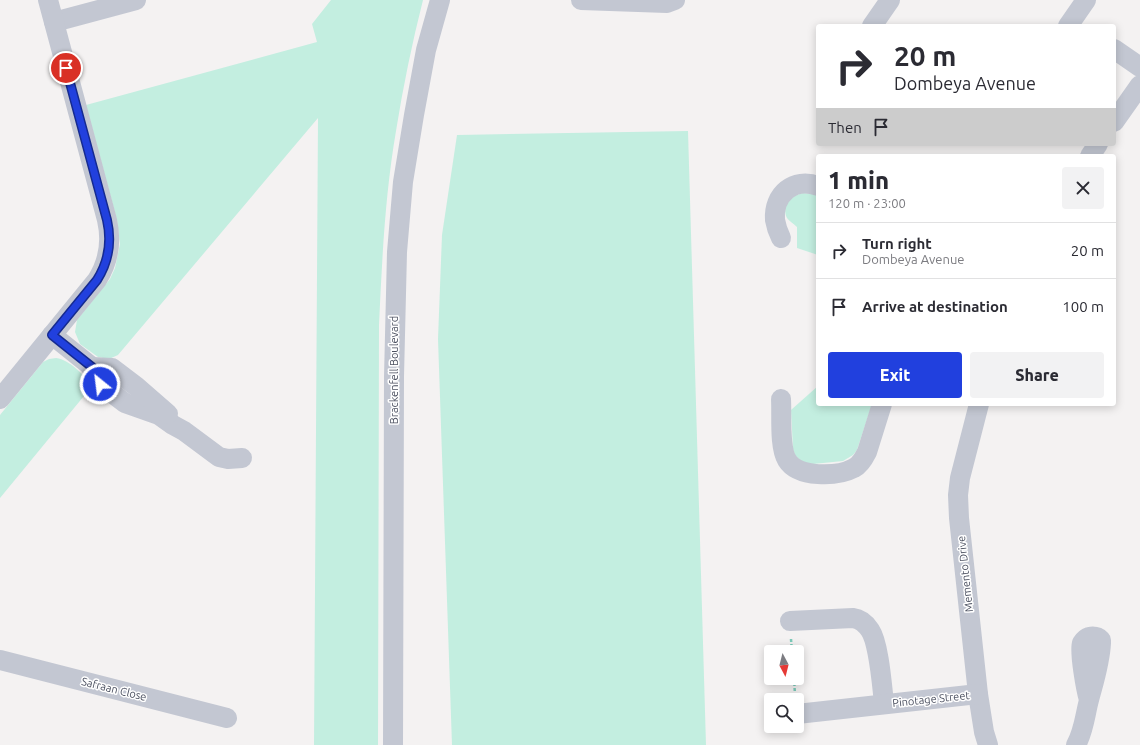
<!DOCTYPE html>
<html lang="en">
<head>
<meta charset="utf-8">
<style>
  body { margin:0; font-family:Ubuntu,sans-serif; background:#f2f2f3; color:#2b2b33; height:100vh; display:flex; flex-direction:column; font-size:15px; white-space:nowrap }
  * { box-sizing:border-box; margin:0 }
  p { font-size:13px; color:#7c7c81 }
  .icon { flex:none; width:22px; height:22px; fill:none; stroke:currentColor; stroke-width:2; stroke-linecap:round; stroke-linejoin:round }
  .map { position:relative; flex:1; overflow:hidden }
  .details { position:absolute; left:816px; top:154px; width:300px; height:252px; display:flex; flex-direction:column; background:#fff; border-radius:4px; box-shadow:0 2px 10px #0003 }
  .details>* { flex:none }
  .hud { position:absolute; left:816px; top:24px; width:300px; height:122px; border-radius:4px; box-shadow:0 2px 10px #0003; background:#fff; color:#2b2b33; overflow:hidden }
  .needle { width:26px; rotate:173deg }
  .controls { position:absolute; left:764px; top:645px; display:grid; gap:8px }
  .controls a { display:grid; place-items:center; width:40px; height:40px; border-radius:4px; background:#fff; box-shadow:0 2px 10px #0003; font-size:20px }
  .pin { position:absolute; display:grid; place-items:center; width:34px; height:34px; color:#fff; margin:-17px; border:2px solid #fff; border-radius:50%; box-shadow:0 1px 4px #0007 }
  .me { position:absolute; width:44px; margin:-22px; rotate:331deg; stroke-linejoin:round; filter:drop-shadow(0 0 3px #0008) }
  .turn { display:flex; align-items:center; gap:14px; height:84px; padding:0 12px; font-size:18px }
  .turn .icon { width:52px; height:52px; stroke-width:2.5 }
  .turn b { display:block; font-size:28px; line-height:34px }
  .then { display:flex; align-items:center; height:38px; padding:0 12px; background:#0003; gap:8px; font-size:15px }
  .round { display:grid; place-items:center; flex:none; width:42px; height:42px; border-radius:4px; background:#f2f2f3 }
  .overview { display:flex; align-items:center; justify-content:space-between; height:68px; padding:0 12px }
  h1 { font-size:24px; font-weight:800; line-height:30px }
  .primary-button { display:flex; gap:8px; margin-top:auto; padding:8px 12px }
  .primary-button a { flex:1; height:46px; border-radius:4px; background:#2140de; color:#fff; font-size:16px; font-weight:800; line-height:46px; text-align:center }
  .primary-button a+a { background:#f2f2f3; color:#2b2b33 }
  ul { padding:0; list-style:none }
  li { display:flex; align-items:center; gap:12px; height:56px; padding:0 12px; border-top:1px solid #e1e1e2 }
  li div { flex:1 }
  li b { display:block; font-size:15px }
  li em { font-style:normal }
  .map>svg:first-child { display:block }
  .green { fill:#c3eee0 }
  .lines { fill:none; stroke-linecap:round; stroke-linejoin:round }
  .path { stroke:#7ccbba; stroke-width:2.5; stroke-dasharray:3 2; stroke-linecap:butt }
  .minor { stroke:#c3c7d2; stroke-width:20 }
  .route-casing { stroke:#152a90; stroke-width:10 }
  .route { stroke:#2140de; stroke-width:7 }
  .labels { text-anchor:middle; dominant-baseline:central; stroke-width:3; stroke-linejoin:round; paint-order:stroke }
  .street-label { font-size:11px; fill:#4a4f5f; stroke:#fff }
</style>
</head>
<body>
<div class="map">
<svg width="1140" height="745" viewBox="0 0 1140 745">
  <rect width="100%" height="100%" fill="#f4f2f2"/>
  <g class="green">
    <path d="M 331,0 L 423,0 C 412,43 403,87 396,131 C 385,195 382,260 379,325 L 378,745 L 314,745 L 318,118 L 118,355 L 109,359 L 98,357 L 80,344 L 75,332 L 77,320 L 110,279 L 115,268 L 120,244 L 117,220 L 86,105 L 317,42 L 312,24 Z"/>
    <path d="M 688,131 L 706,745 L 452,745 L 438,339 L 442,235 L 457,135 Z"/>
    <path d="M 803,193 L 813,194 L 818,196 L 818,255 L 797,248 L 797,227 C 794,224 789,221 787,218 C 781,206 792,195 803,193 Z"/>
    <path d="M 56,358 C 71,360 82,375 93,385 L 0,498 L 0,415 L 43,362 L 49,359 Z"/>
    <path d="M 818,386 L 818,404 L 872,404 L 857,450 L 853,455 L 843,461 L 813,464 L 803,463 L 795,455 L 793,449 L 791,410 Z"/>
  </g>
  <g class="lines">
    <g class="path">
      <path d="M 791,639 L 792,652"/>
      <path d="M 794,678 L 795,695"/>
    </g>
    <g class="minor">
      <path d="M 581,0 L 667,3 L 675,0"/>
      <path d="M 54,22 L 136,0"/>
      <path d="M 872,26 L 890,0"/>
      <path d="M 1068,26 L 1086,0"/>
      <path d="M 1114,49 L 1140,67"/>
      <path d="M 1114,122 L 1140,85"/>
      <path d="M 1090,156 L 1098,144"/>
      <path d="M 781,238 C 778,232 776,226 775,220 C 773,194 794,177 818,186"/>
      <path d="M 52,335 L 92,367 L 100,384 L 125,403 L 159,415 L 173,425 L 184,431 L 219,457 L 228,459 L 242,458"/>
      <path d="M 92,367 L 112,368 L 137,387 L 168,414"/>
      <path d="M 0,399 L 97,280 C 109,261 112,242 107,220 L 48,0"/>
      <path d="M 781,399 C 782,415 779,447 787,460 C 798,478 837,477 854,468 C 860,465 864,458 867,452 L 882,404"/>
      <path d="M 979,404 L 960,478 L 958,495 L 959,518 L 978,694 L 984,732 L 988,745"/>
      <path d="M 790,621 L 853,618 C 861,619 866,624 870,630 C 879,643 882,686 884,703"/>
      <path d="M 0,660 L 227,718"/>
      <path d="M 797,714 L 978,694"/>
      <path d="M 393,745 L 394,377 L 397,252 L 403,182 L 414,115 L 426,50 L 440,0"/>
      <path d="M 1076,745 C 1084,731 1085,715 1089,700 C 1094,681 1100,663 1101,643 L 1101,640 C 1098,637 1094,636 1089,637 C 1086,638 1084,640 1082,643 C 1079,651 1086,690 1089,700"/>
    </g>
  </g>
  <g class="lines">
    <defs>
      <path id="route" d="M 66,68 L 107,220 C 112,242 109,261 97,280 L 52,335 L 92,367 L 100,384"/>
    </defs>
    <use href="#route" class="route-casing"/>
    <use href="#route" class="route"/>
  </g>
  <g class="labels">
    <g class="street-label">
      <text transform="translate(394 370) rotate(-90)">Brackenfell Boulevard</text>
      <text transform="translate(965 574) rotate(-96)">Memento Drive</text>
      <text transform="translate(114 689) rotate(14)">Safraan Close</text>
      <text transform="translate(931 699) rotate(-6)">Pinotage Street</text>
    </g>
  </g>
</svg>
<div class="controls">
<a><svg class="needle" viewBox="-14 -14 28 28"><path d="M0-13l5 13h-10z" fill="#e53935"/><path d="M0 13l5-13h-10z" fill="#7c7c81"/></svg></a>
<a><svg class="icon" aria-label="search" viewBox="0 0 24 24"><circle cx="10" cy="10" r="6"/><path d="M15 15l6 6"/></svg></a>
</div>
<div class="pin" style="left:66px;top:68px;background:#d93025"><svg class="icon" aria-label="arrive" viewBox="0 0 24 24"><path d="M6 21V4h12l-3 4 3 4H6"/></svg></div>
<svg class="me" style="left:100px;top:384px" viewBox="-20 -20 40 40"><circle r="17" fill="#2140de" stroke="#fff" stroke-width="3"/><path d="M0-11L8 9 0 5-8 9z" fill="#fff"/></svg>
<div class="hud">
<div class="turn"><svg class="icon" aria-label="right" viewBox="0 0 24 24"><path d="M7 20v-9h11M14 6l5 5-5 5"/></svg><div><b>20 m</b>Dombeya Avenue</div></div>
<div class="then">Then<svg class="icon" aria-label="arrive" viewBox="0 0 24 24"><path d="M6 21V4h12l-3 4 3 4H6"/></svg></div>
</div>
<section class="details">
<div class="overview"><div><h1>1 min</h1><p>120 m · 23:00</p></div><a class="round"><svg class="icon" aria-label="close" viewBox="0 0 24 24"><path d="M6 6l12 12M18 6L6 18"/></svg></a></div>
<ul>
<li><svg class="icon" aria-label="right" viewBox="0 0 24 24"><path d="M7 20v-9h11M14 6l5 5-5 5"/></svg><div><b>Turn right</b><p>Dombeya Avenue</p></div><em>20 m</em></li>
<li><svg class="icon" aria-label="arrive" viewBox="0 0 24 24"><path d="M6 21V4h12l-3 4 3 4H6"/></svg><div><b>Arrive at destination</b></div><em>100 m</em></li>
</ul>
<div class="primary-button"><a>Exit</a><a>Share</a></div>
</section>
</div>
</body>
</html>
